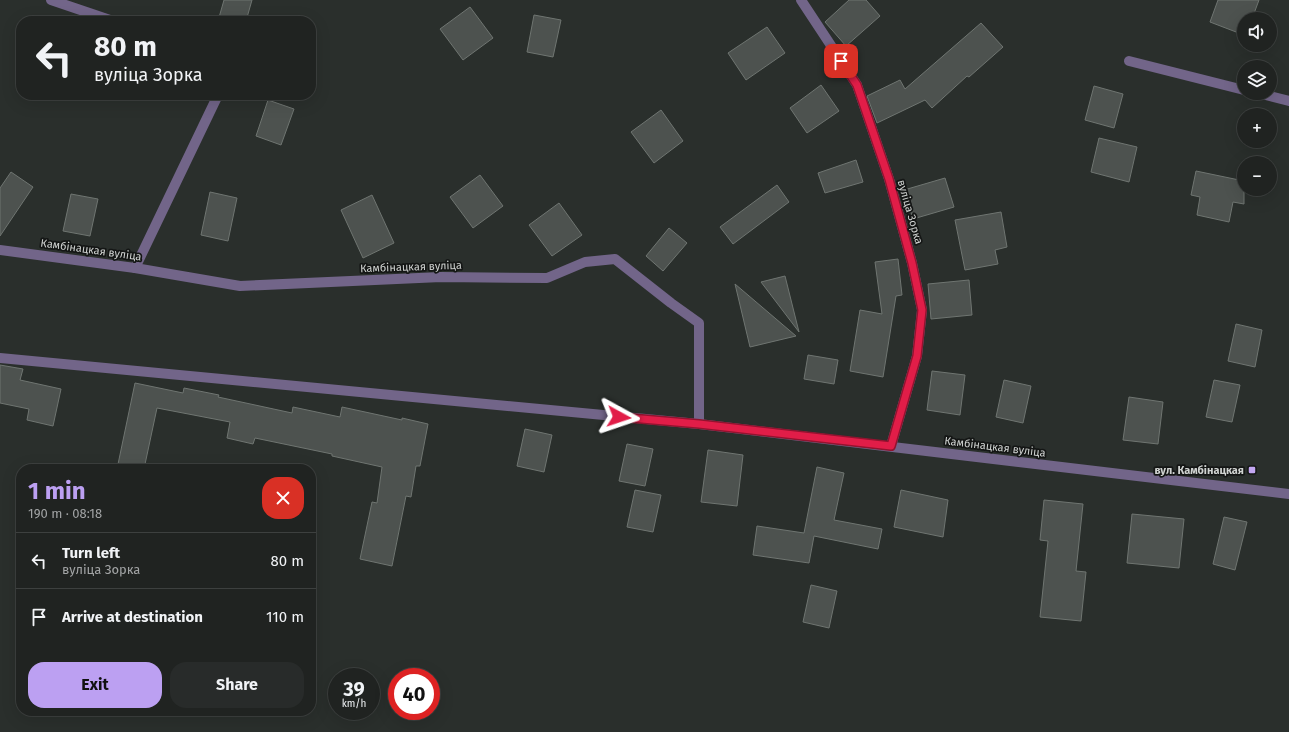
<!DOCTYPE html>
<html lang="en">
<head>
<meta charset="utf-8">
<style>
  body { margin:0; font-family:"Fira Sans",sans-serif; background:#282b2a; color:#f1f3f6; height:100vh; display:flex; flex-direction:column; font-size:15px; white-space:nowrap }
  * { box-sizing:border-box; margin:0 }
  p { font-size:13px; color:#a2a4a5 }
  .icon { flex:none; width:22px; height:22px; fill:none; stroke:currentColor; stroke-width:2; stroke-linecap:round; stroke-linejoin:round }
  .map { position:relative; flex:1; overflow:hidden }
  .drawer { position:absolute; left:16px; top:464px; width:300px; height:252px; display:flex; flex-direction:column; background:#202321; border-radius:16px; box-shadow:0 4px 16px #0002,0 0 0 1px #3d403f }
  .drawer>* { flex:none }
  .hud { position:absolute; left:16px; top:16px; width:300px; height:84px; border-radius:16px; box-shadow:0 4px 16px #0002,0 0 0 1px #3d403f; background:#202321; color:#f1f3f6; overflow:hidden }
  .buttons { position:absolute; left:1237px; top:12px; display:grid; gap:8px }
  .buttons a { display:grid; place-items:center; width:40px; height:40px; border-radius:50%; background:#202321; box-shadow:0 4px 16px #0002,0 0 0 1px #3d403f; font-size:20px }
  .speed { position:absolute; left:328px; top:668px; display:flex; gap:8px; font-size:20px; font-weight:700; text-align:center }
  .speed>* { display:grid; place-content:center; width:52px; height:52px; border-radius:50%; background:#202321; box-shadow:0 4px 16px #0002,0 0 0 1px #3d403f; line-height:1 }
  .speed small { font-size:10px; font-weight:400 }
  .speed .limit { border:6px solid #d22; background:#fff; color:#111 }
  .pin { position:absolute; display:grid; place-items:center; width:34px; height:34px; color:#fff; margin:-17px; border-radius:8px; box-shadow:0 2px 6px #0006 }
  .me { position:absolute; width:44px; margin:-22px; rotate:95deg; stroke-linejoin:round; filter:drop-shadow(0 0 3px #0008) }
  .turn { display:flex; align-items:center; gap:14px; height:84px; padding:0 12px; font-size:18px }
  .turn .icon { width:52px; height:52px; stroke-width:2.5 }
  .turn b { display:block; font-size:28px; line-height:34px }
  .round { display:grid; place-items:center; flex:none; width:42px; height:42px; border-radius:16px; background:#282b2a }
  .headline { display:flex; align-items:center; justify-content:space-between; height:68px; padding:0 12px }
  h1 { font-size:24px; font-weight:700; line-height:30px; color:#bca0f2 }
  .primary-button { display:flex; gap:8px; margin-top:auto; padding:8px 12px }
  .primary-button a { flex:1; height:46px; border-radius:16px; background:#bca0f2; color:#111; font-size:16px; font-weight:700; line-height:46px; text-align:center }
  .primary-button a+a { background:#282b2a; color:#f1f3f6 }
  ul { padding:0; list-style:none }
  li { display:flex; align-items:center; gap:12px; height:56px; padding:0 12px; border-top:1px solid #3d403f }
  li div { flex:1 }
  li b { display:block; font-size:15px }
  li em { font-style:normal }
  .map>svg:first-child { display:block }
  .building { fill:#4d524f; stroke:#6f7571 }
  .lines { fill:none; stroke-linecap:round; stroke-linejoin:round }
  .minor { stroke:#726589; stroke-width:10 }
  .route-casing { stroke:#92132f; stroke-width:10 }
  .route { stroke:#e11d48; stroke-width:7 }
  .poi-dot { fill:#c3a7f2; stroke:#141615; stroke-width:1.5 }
  .labels { text-anchor:middle; dominant-baseline:central; stroke-width:3.5; stroke-linejoin:round; paint-order:stroke }
  .street-label { font-size:11px; fill:#d0d3d1; stroke:#141615 }
  .poi-label { font-size:11px; font-weight:bold; fill:#d0d3d1; stroke:#141615; text-anchor:end }
</style>
</head>
<body>
<div class="map">
<svg width="1289" height="732" viewBox="0 0 1289 732">
  <rect width="100%" height="100%" fill="#2a2f2c"/>
  <g class="building">
    <path d="M 224,0 L 252,0 L 246,21 L 218,21 Z"/>
    <path d="M 849,0 L 866,0 L 880,16 L 846,46 L 825,22 Z"/>
    <path d="M 1218,0 L 1259,0 L 1252,19 L 1244,19 L 1244,35 L 1210,22 Z"/>
    <path d="M 470,7 L 493,38 L 463,60 L 440,29 Z"/>
    <path d="M 534,15 L 561,20 L 553,57 L 527,52 Z"/>
    <path d="M 981,23 L 1003,47 L 969,77 L 967,76 L 932,108 L 925,100 L 877,123 L 867,96 L 900,80 L 905,89 Z"/>
    <path d="M 767,27 L 785,53 L 746,80 L 728,53 Z"/>
    <path d="M 821,85 L 839,111 L 807,133 L 790,108 Z"/>
    <path d="M 1094,86 L 1123,94 L 1114,128 L 1085,120 Z"/>
    <path d="M 268,100 L 294,109 L 281,145 L 256,136 Z"/>
    <path d="M 661,110 L 683,141 L 654,163 L 631,132 Z"/>
    <path d="M 1099,138 L 1137,147 L 1129,182 L 1091,172 Z"/>
    <path d="M 856,160 L 863,182 L 825,193 L 818,173 Z"/>
    <path d="M 1196,171 L 1244,181 L 1244,204 L 1233,202 L 1229,222 L 1197,215 L 1200,197 L 1191,195 Z"/>
    <path d="M 11,172 L 33,187 L 0,236 L 0,188 Z"/>
    <path d="M 480,175 L 503,206 L 473,228 L 450,197 Z"/>
    <path d="M 945,178 L 954,207 L 913,219 L 904,190 Z"/>
    <path d="M 777,185 L 789,202 L 733,244 L 720,227 Z"/>
    <path d="M 210,192 L 237,198 L 228,241 L 201,235 Z"/>
    <path d="M 71,194 L 98,199 L 90,236 L 63,231 Z"/>
    <path d="M 372,195 L 394,243 L 363,258 L 341,210 Z"/>
    <path d="M 559,203 L 582,235 L 552,256 L 529,225 Z"/>
    <path d="M 1001,212 L 1007,247 L 995,250 L 998,264 L 965,270 L 955,220 Z"/>
    <path d="M 669,228 L 687,243 L 663,271 L 646,256 Z"/>
    <path d="M 898,259 L 902,295 L 896,296 L 883,377 L 850,371 L 860,310 L 882,314 L 875,262 Z"/>
    <path d="M 785,276 L 799,332 L 761,282 Z"/>
    <path d="M 969,280 L 972,315 L 931,319 L 928,284 Z"/>
    <path d="M 735,284 L 796,336 L 750,347 Z"/>
    <path d="M 1236,324 L 1262,330 L 1255,367 L 1228,361 Z"/>
    <path d="M 808,355 L 838,360 L 834,384 L 804,379 Z"/>
    <path d="M 0,365 L 23,369 L 20,380 L 61,389 L 53,426 L 27,420 L 29,409 L 0,403 Z"/>
    <path d="M 932,371 L 965,375 L 960,415 L 927,410 Z"/>
    <path d="M 1004,380 L 1031,386 L 1023,423 L 996,417 Z"/>
    <path d="M 1214,380 L 1240,385 L 1232,422 L 1206,417 Z"/>
    <path d="M 135,383 L 183,393 L 184,388 L 219,395 L 218,397 L 292,413 L 293,407 L 340,417 L 342,407 L 402,420 L 402,418 L 428,424 L 420,466 L 416,466 L 411,497 L 406,496 L 392,566 L 360,559 L 372,502 L 377,503 L 382,467 L 332,456 L 332,454 L 255,438 L 253,444 L 227,438 L 230,422 L 157,408 L 144,469 L 117,469 Z"/>
    <path d="M 1129,397 L 1163,402 L 1158,444 L 1123,440 Z"/>
    <path d="M 525,429 L 552,435 L 544,472 L 517,466 Z"/>
    <path d="M 627,444 L 653,449 L 645,486 L 619,481 Z"/>
    <path d="M 708,450 L 743,455 L 737,506 L 701,502 Z"/>
    <path d="M 817,467 L 844,473 L 834,520 L 882,529 L 878,549 L 814,536 L 809,563 L 753,555 L 757,526 L 804,533 Z"/>
    <path d="M 635,490 L 661,495 L 653,532 L 627,527 Z"/>
    <path d="M 901,490 L 948,500 L 943,537 L 894,527 Z"/>
    <path d="M 1044,500 L 1083,504 L 1076,571 L 1086,572 L 1081,621 L 1040,617 L 1048,541 L 1040,540 Z"/>
    <path d="M 1132,514 L 1184,519 L 1179,568 L 1127,563 Z"/>
    <path d="M 1224,517 L 1247,522 L 1235,570 L 1213,564 Z"/>
    <path d="M 811,585 L 837,591 L 829,628 L 803,622 Z"/>
  </g>
  <g class="lines">
    <g class="minor">
      <path d="M 51,0 L 113,21"/>
      <path d="M 801,0 L 857,85 L 889,179 L 912,263 L 922,310 L 917,356 L 891,446"/>
      <path d="M 1129,61 L 1244,90"/>
      <path d="M 1258,93 L 1289,101"/>
      <path d="M 0,250 L 135,268 L 240,286 L 441,277 L 547,278 L 585,262 L 615,259 L 671,303 L 699,323 L 699,424"/>
      <path d="M 135,268 L 218,95"/>
      <path d="M 0,358 L 699,424 L 1289,494"/>
    </g>
  </g>
  <g class="lines">
    <defs>
      <path id="route" d="M 619,417 L 699,424 L 891,446 L 917,356 L 922,310 L 912,263 L 889,179 L 857,85 L 841,61"/>
    </defs>
    <use href="#route" class="route-casing"/>
    <use href="#route" class="route"/>
  </g>
  <rect class="poi-dot" x="1248" y="466" width="8" height="8" rx="2"/>
  <g class="labels">
    <g class="street-label">
      <text transform="translate(910 212) rotate(74)">вуліца Зорка</text>
      <text transform="translate(91 250) rotate(8)">Камбінацкая вуліца</text>
      <text transform="translate(411 267) rotate(-2)">Камбінацкая вуліца</text>
      <text transform="translate(995 447) rotate(7)">Камбінацкая вуліца</text>
    </g>
    <g class="poi-label">
      <text x="1244" y="470">вул. Камбінацкая</text>
    </g>
  </g>
</svg>
<div class="buttons">
<a><svg class="icon" aria-label="sound" viewBox="0 0 24 24"><path d="M4 9h4l5-4v14l-5-4H4zM17 9q2 3 0 6"/></svg></a>
<a><svg class="icon" aria-label="layers" viewBox="0 0 24 24"><path d="M12 4l9 5-9 5-9-5zM3 14l9 5 9-5"/></svg></a>
<a>+</a>
<a>−</a>
</div>
<div class="speed"><div>39<small>km/h</small></div><div class="limit">40</div></div>
<div class="pin" style="left:841px;top:61px;background:#d93025"><svg class="icon" aria-label="arrive" viewBox="0 0 24 24"><path d="M6 21V4h12l-3 4 3 4H6"/></svg></div>
<svg class="me" style="left:619px;top:417px" viewBox="-20 -20 40 40"><path d="M0-17L14 15 0 8-14 15z" fill="#e11d48" stroke="#fff" stroke-width="4"/></svg>
<div class="hud">
<div class="turn"><svg class="icon" aria-label="left" viewBox="0 0 24 24"><path d="M17 20v-9H6M10 6l-5 5 5 5"/></svg><div><b>80 m</b>вуліца Зорка</div></div>
</div>
<section class="drawer">
<div class="headline"><div><h1>1 min</h1><p>190 m · 08:18</p></div><a class="round" style="background:#d93025;color:#fff"><svg class="icon" aria-label="close" viewBox="0 0 24 24"><path d="M6 6l12 12M18 6L6 18"/></svg></a></div>
<ul>
<li><svg class="icon" aria-label="left" viewBox="0 0 24 24"><path d="M17 20v-9H6M10 6l-5 5 5 5"/></svg><div><b>Turn left</b><p>вуліца Зорка</p></div><em>80 m</em></li>
<li><svg class="icon" aria-label="arrive" viewBox="0 0 24 24"><path d="M6 21V4h12l-3 4 3 4H6"/></svg><div><b>Arrive at destination</b></div><em>110 m</em></li>
</ul>
<div class="primary-button"><a>Exit</a><a>Share</a></div>
</section>
</div>
</body>
</html>
